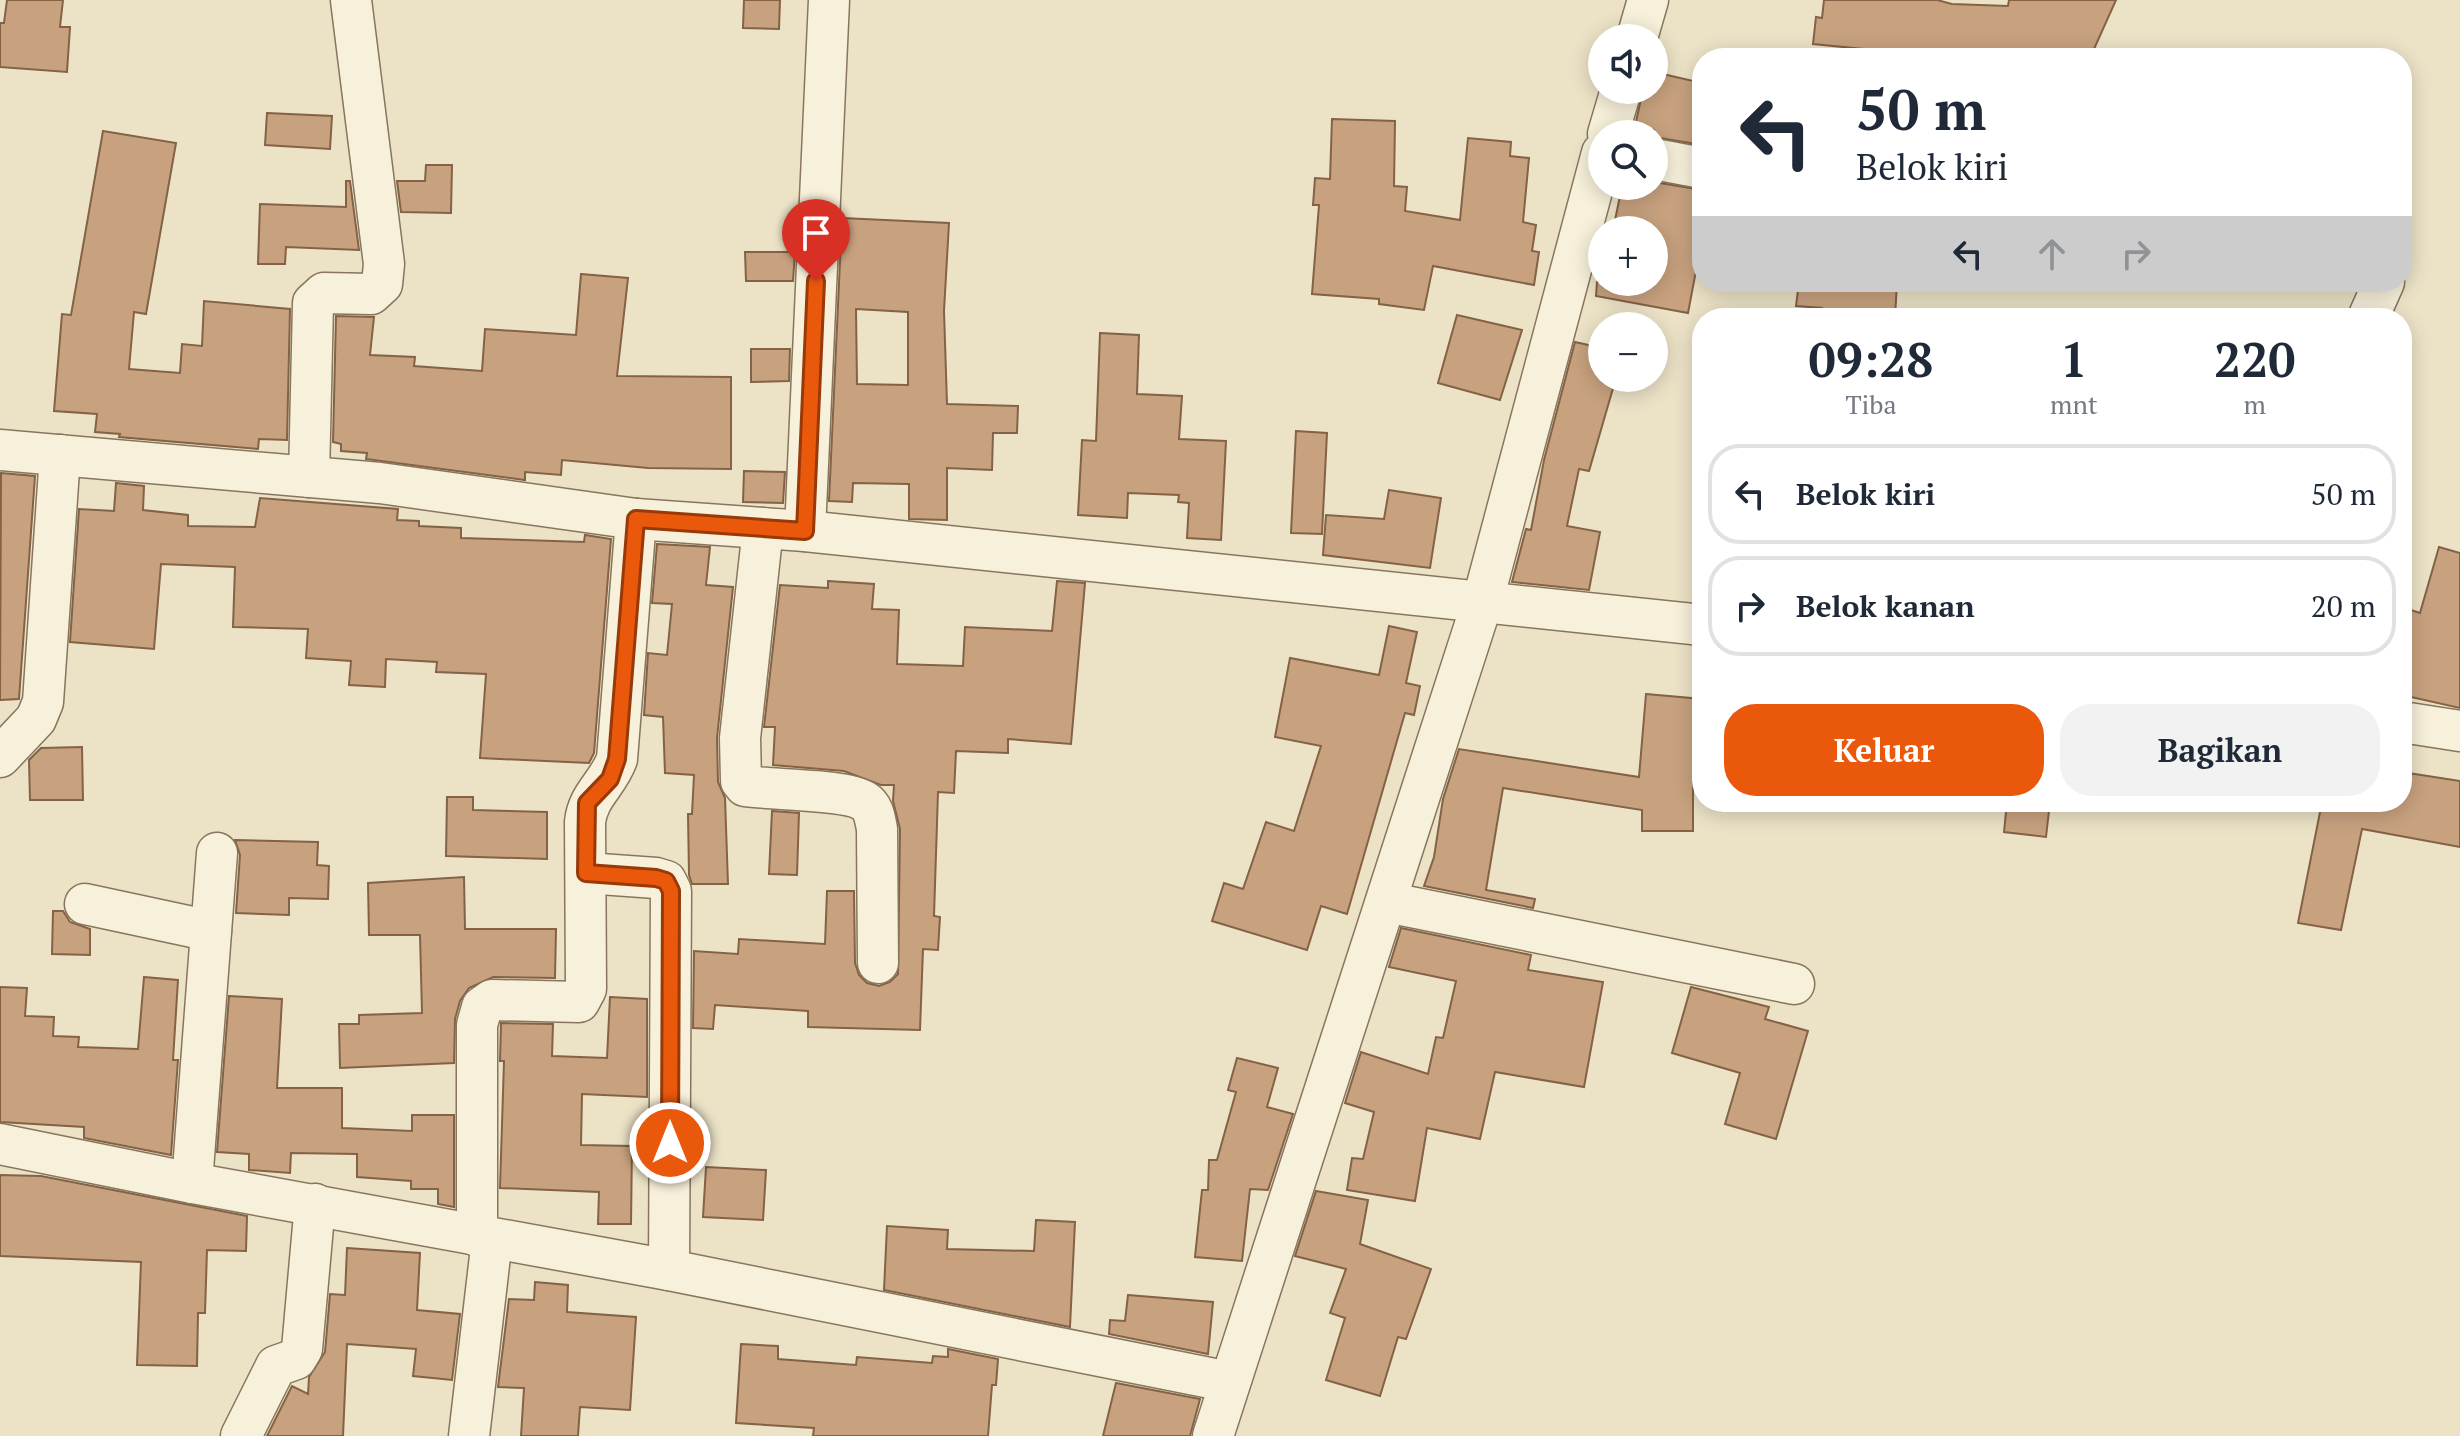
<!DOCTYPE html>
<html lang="id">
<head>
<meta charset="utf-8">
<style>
  body { margin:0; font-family:"PT Serif",serif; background:#f2f2f3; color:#1f2937; height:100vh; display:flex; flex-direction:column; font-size:30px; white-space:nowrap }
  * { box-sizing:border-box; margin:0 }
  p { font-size:26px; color:#747a83 }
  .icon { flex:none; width:44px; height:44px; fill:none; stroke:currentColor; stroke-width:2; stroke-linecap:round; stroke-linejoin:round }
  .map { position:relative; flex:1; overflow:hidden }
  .panel { position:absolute; left:1692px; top:308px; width:720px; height:504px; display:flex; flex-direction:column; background:#fff; border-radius:32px; box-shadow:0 4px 20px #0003 }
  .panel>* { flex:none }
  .top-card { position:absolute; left:1692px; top:48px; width:720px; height:244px; border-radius:32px; box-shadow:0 4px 20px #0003; background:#fff; color:#1f2937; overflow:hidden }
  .buttons { position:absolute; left:1588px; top:24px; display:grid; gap:16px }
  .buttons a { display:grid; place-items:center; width:80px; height:80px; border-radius:50%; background:#fff; box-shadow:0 4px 20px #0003; font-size:40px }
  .pin { position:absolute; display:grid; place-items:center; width:68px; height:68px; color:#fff; margin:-82px -34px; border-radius:50% 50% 50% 0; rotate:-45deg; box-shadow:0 0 8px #0007 }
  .pin .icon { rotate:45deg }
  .me { position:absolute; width:88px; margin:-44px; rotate:0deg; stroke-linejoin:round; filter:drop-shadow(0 0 6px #0008) }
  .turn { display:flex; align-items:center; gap:28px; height:168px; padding:0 32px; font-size:36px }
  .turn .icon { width:104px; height:104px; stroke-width:2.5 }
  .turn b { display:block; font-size:56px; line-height:68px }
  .lanes { display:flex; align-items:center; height:76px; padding:0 32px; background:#0003; justify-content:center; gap:40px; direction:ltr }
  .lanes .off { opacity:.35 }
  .eta { display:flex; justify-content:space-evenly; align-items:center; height:136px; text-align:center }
  .eta b { font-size:48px; font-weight:700; line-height:56px }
  .cta { display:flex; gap:16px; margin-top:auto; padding:16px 32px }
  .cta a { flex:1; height:92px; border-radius:32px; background:#ea580c; color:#fff; font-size:32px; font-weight:700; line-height:92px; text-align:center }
  .cta a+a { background:#f2f2f3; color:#1f2937 }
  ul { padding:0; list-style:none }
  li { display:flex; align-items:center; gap:24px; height:100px; margin:0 16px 12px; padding:0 16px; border:4px solid #e0e1e3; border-radius:32px }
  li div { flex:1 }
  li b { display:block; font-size:30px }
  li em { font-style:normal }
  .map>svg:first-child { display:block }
  .building { fill:#c8a27f; stroke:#846245; stroke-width:2; fill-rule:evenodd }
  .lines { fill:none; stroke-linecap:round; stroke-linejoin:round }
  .street-casing { stroke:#87765d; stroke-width:43 }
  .street { stroke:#f7f0da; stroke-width:40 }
  .route-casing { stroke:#983908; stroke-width:20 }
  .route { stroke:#ea580c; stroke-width:14 }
</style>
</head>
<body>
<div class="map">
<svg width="2460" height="1436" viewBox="0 0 2460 1436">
  <rect width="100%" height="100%" fill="#ece3c7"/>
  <g class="building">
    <path d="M 7,0 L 63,0 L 60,27 L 70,27 L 67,72 L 0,67 L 0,23 L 4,23 Z"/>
    <path d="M 744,0 L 780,0 L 779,29 L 743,28 Z"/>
    <path d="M 1824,0 L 1937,0 L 1952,4 L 2008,6 L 2009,0 L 2116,0 L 2090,58 L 1892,58 L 1893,52 L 1813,44 L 1816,17 L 1822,18 Z"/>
    <path d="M 1654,72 L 1702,83 L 1702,145 L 1654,137 L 1654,130 L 1635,126 L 1643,90 L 1654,90 Z"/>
    <path d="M 267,113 L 332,116 L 330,149 L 265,145 Z"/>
    <path d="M 1332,119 L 1395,121 L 1394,186 L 1407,187 L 1405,211 L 1460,220 L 1468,138 L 1511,142 L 1510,156 L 1529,158 L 1523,222 L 1536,225 L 1532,251 L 1539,252 L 1534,285 L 1433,266 L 1424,310 L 1379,304 L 1379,299 L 1312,294 L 1319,205 L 1313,205 L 1315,178 L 1330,179 Z"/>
    <path d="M 103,131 L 176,143 L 146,314 L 134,312 L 129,369 L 180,373 L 182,344 L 202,346 L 204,301 L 290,309 L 287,440 L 259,439 L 258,449 L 119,437 L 120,434 L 95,432 L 97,414 L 54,411 L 62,314 L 71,315 Z"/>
    <path d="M 426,165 L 452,165 L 451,213 L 401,212 L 397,181 L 425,181 Z"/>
    <path d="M 346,181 L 350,181 L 359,250 L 286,247 L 285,264 L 258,264 L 260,204 L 346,207 Z"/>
    <path d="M 1654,182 L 1702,190 L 1702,239 L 1688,313 L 1596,296 L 1597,282 L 1654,282 L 1654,230 L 1613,230 L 1622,186 L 1654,186 Z"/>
    <path d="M 842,218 L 949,223 L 944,311 L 947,404 L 1018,406 L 1017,433 L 993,433 L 992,470 L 947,468 L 947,520 L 909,519 L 909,484 L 853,483 L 852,502 L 829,501 ZM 856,309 L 908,312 L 908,385 L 857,384 Z"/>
    <path d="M 745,252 L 795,252 L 793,281 L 746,281 Z"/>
    <path d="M 581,274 L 628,278 L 617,376 L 731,377 L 731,469 L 648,468 L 562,460 L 561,475 L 525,472 L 525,480 L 366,459 L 367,453 L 341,451 L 341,444 L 333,442 L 336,316 L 374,317 L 370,355 L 415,357 L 414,366 L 482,371 L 485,329 L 576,335 Z"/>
    <path d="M 1799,282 L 1897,282 L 1895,318 L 1821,318 L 1822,308 L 1796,306 Z"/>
    <path d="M 1457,315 L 1522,330 L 1500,400 L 1438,383 Z"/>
    <path d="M 1100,333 L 1139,335 L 1137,394 L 1182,396 L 1179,439 L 1226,441 L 1221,540 L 1187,538 L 1189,503 L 1178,502 L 1179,495 L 1128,493 L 1127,518 L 1078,515 L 1082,440 L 1096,441 Z"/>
    <path d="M 1575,342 L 1602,348 L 1602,378 L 1616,378 L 1589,471 L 1579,469 L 1567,526 L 1600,532 L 1589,590 L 1512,582 L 1526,529 L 1531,530 L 1544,460 Z"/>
    <path d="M 751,349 L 790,349 L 789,381 L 751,382 Z"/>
    <path d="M 1296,431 L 1327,433 L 1322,534 L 1291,533 Z"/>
    <path d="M 744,471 L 785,472 L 783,503 L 743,502 Z"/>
    <path d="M 1,473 L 35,476 L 19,699 L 0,700 Z"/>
    <path d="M 116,483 L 144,486 L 143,510 L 188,515 L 188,526 L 255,527 L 260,498 L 398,509 L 397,520 L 419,521 L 419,526 L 461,528 L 461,538 L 584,542 L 585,535 L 611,539 L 594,753 L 589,763 L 480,758 L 486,674 L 436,672 L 437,662 L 386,659 L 385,687 L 349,685 L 351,661 L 306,658 L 308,629 L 233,627 L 235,567 L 161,564 L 154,649 L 70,642 L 79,509 L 114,511 Z"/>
    <path d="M 1389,490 L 1441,498 L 1430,568 L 1323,555 L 1326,515 L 1384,519 Z"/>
    <path d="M 657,544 L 710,547 L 706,585 L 733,587 L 717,738 L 718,782 L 725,798 L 728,884 L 692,884 L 689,875 L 688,814 L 692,814 L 694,775 L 665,773 L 663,717 L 644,715 L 648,653 L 667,655 L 672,604 L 652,603 Z"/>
    <path d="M 2439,547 L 2460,553 L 2460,708 L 2402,695 L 2402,628 L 2408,609 L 2420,613 Z"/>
    <path d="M 828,581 L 874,584 L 872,609 L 899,610 L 897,664 L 963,666 L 965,627 L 1052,631 L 1057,581 L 1085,583 L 1071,744 L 1008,739 L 1008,753 L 956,751 L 954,793 L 938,792 L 934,916 L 940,917 L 938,950 L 923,949 L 920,1030 L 808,1027 L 808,1011 L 715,1005 L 713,1029 L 693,1028 L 694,951 L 738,954 L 739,939 L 825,944 L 827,891 L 854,891 L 855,963 L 859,975 L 867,983 L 879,986 L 890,982 L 898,974 L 900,829 L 893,801 L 894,785 L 881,785 L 844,771 L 773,765 L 775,727 L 764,727 L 780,585 L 828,588 Z"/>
    <path d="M 1389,626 L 1417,632 L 1406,683 L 1420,686 L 1414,715 L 1405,713 L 1347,914 L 1321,906 L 1307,950 L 1212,921 L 1224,883 L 1243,889 L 1266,822 L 1294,831 L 1321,746 L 1275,737 L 1290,658 L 1379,675 Z"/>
    <path d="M 1646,694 L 1702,699 L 1702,767 L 1693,766 L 1693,831 L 1642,831 L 1642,810 L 1503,788 L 1486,890 L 1535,899 L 1533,908 L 1424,886 L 1434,857 L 1443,799 L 1459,749 L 1639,777 Z"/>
    <path d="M 82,747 L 83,800 L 30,800 L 29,760 L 41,748 Z"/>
    <path d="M 2402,772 L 2460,781 L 2460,847 L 2362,829 L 2341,930 L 2298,923 L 2322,802 L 2402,802 Z"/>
    <path d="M 447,797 L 473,797 L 473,810 L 547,812 L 547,859 L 446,856 Z"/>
    <path d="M 2007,802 L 2050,802 L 2046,837 L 2004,832 Z"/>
    <path d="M 772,811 L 799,813 L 797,875 L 769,874 Z"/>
    <path d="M 235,840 L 318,842 L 317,865 L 329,866 L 328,899 L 289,898 L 289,915 L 236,913 L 240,855 Z"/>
    <path d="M 464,877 L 465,929 L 556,929 L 555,978 L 493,977 L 469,988 L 460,1001 L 455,1019 L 454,1063 L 340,1068 L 339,1024 L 359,1024 L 359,1015 L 422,1013 L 420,935 L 369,935 L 368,883 Z"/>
    <path d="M 53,911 L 63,911 L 70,922 L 90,929 L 90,955 L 52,954 Z"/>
    <path d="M 1401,928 L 1531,955 L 1528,970 L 1603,982 L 1584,1087 L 1495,1072 L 1480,1139 L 1427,1128 L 1415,1201 L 1347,1190 L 1352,1158 L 1363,1159 L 1374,1112 L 1345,1103 L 1361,1052 L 1428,1074 L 1436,1037 L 1443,1038 L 1456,981 L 1389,967 Z"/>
    <path d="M 144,977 L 178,980 L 173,1060 L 178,1060 L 171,1155 L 84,1138 L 84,1127 L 0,1122 L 0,987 L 27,988 L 25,1016 L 54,1017 L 53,1036 L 79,1037 L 78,1047 L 138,1049 Z"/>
    <path d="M 1691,987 L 1769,1007 L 1765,1019 L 1808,1031 L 1776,1139 L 1725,1124 L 1740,1073 L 1672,1053 Z"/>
    <path d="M 229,996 L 282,999 L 277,1088 L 342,1088 L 342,1128 L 412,1131 L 412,1115 L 454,1115 L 454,1207 L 438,1204 L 438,1189 L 411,1189 L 411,1181 L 357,1177 L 357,1154 L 291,1153 L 290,1173 L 249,1170 L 249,1154 L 217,1152 Z"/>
    <path d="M 610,997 L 647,999 L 647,1097 L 582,1094 L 581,1145 L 632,1146 L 631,1224 L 598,1224 L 599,1192 L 500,1188 L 504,1061 L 500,1061 L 501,1023 L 553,1024 L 552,1056 L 607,1058 Z"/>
    <path d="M 1237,1058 L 1278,1068 L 1267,1107 L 1293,1114 L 1268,1190 L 1250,1189 L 1242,1261 L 1195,1257 L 1202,1190 L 1208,1190 L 1209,1160 L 1217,1160 L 1236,1092 L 1228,1090 Z"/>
    <path d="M 706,1167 L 766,1170 L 763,1220 L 703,1217 Z"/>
    <path d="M 0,1175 L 41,1176 L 247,1216 L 246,1251 L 207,1250 L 205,1313 L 198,1313 L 197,1366 L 137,1365 L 141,1262 L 0,1256 Z"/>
    <path d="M 1316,1191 L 1368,1200 L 1360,1244 L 1431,1269 L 1406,1339 L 1398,1337 L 1380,1396 L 1326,1380 L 1345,1318 L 1330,1313 L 1346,1269 L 1295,1256 Z"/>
    <path d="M 1036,1220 L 1075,1222 L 1070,1327 L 884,1290 L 887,1226 L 948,1230 L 947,1249 L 1034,1251 Z"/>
    <path d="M 347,1248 L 420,1253 L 417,1310 L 460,1314 L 452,1380 L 413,1376 L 416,1349 L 347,1344 L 343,1436 L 267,1436 L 292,1386 L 308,1394 L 309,1377 L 325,1352 L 330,1294 L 345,1295 Z"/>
    <path d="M 535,1282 L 568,1285 L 567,1312 L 636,1317 L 630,1410 L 580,1407 L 578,1436 L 521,1436 L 524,1388 L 498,1387 L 509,1299 L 534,1300 Z"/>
    <path d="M 1128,1295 L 1213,1302 L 1208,1354 L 1109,1334 L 1110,1320 L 1125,1321 Z"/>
    <path d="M 741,1344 L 778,1346 L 778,1359 L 856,1365 L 857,1357 L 932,1363 L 933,1356 L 948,1357 L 948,1349 L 998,1359 L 996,1385 L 992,1385 L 988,1436 L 813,1436 L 814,1428 L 736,1423 Z"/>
    <path d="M 1116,1383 L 1200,1399 L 1190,1436 L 1103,1436 Z"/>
  </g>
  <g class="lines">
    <defs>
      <g id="street">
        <path d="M 1637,38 L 1648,0"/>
        <path d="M 1608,134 L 1621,90"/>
        <path d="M 1654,159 L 1702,168"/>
        <path d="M 2368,318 L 2384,282"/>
        <path d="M 0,450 L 380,483 L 636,519 L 805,531 L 1702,625"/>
        <path d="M 309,477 L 313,303 L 324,293 L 371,294 L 382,284 L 384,264 L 351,0"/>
        <path d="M 763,528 L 740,738 L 741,781 L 745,786 C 771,790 846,789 864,801 C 874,807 875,819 877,829 L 878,963"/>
        <path d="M 805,531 L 829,0"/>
        <path d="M 2402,722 L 2460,731"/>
        <path d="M 0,757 L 36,719 L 43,702 L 60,455"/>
        <path d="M 586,873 L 656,878 L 666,881 L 671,891 L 669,1270"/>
        <path d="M 1386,902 L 1794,984"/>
        <path d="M 85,904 L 211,931"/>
        <path d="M 0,1144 L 192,1183 L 669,1270 L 1230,1382"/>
        <path d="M 192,1183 L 217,853"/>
        <path d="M 477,1236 L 477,1025 L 482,1007 L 492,1000 L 579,1002 L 586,989 L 585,822 C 588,795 608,784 617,759 L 636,519"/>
        <path d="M 241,1436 L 276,1366 L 296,1359 L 302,1349 L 315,1204"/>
        <path d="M 469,1436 L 492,1239"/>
        <path d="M 1213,1436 L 1483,600 L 1602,153"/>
      </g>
    </defs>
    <use href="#street" class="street-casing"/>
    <use href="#street" class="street"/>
  </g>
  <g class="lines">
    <defs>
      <path id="route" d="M 670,1143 L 671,891 L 666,881 L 656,878 L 586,873 L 587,803 L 610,779 L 617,759 L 636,519 L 805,531 L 816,281"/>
    </defs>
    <use href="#route" class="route-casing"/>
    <use href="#route" class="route"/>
  </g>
</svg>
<div class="buttons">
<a><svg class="icon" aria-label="sound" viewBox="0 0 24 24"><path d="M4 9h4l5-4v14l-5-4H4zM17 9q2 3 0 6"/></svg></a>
<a><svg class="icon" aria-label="search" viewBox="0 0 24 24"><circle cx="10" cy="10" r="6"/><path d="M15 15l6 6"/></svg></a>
<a>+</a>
<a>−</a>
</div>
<div class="pin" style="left:816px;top:281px;background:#d93025"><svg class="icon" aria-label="arrive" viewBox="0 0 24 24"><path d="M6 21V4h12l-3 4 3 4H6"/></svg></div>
<svg class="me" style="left:670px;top:1143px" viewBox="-20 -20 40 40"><circle r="17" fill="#ea580c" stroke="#fff" stroke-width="3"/><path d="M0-11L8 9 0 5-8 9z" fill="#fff"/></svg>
<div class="top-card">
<div class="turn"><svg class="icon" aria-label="left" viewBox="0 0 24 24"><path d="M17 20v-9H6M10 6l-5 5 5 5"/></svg><div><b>50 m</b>Belok kiri</div></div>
<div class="lanes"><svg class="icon" aria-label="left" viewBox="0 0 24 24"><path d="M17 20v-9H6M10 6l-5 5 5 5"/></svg><svg class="icon off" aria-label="ahead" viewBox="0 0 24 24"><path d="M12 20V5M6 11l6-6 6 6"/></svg><svg class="icon off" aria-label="right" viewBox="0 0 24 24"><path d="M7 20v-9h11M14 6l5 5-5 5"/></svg></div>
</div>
<section class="panel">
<div class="eta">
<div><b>09:28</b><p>Tiba</p></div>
<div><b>1</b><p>mnt</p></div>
<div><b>220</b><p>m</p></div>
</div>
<ul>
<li><svg class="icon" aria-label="left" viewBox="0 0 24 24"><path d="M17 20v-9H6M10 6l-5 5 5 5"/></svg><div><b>Belok kiri</b></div><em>50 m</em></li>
<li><svg class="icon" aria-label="right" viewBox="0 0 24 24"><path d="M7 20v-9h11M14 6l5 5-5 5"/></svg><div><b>Belok kanan</b></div><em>20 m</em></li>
</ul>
<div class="cta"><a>Keluar</a><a>Bagikan</a></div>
</section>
</div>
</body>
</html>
